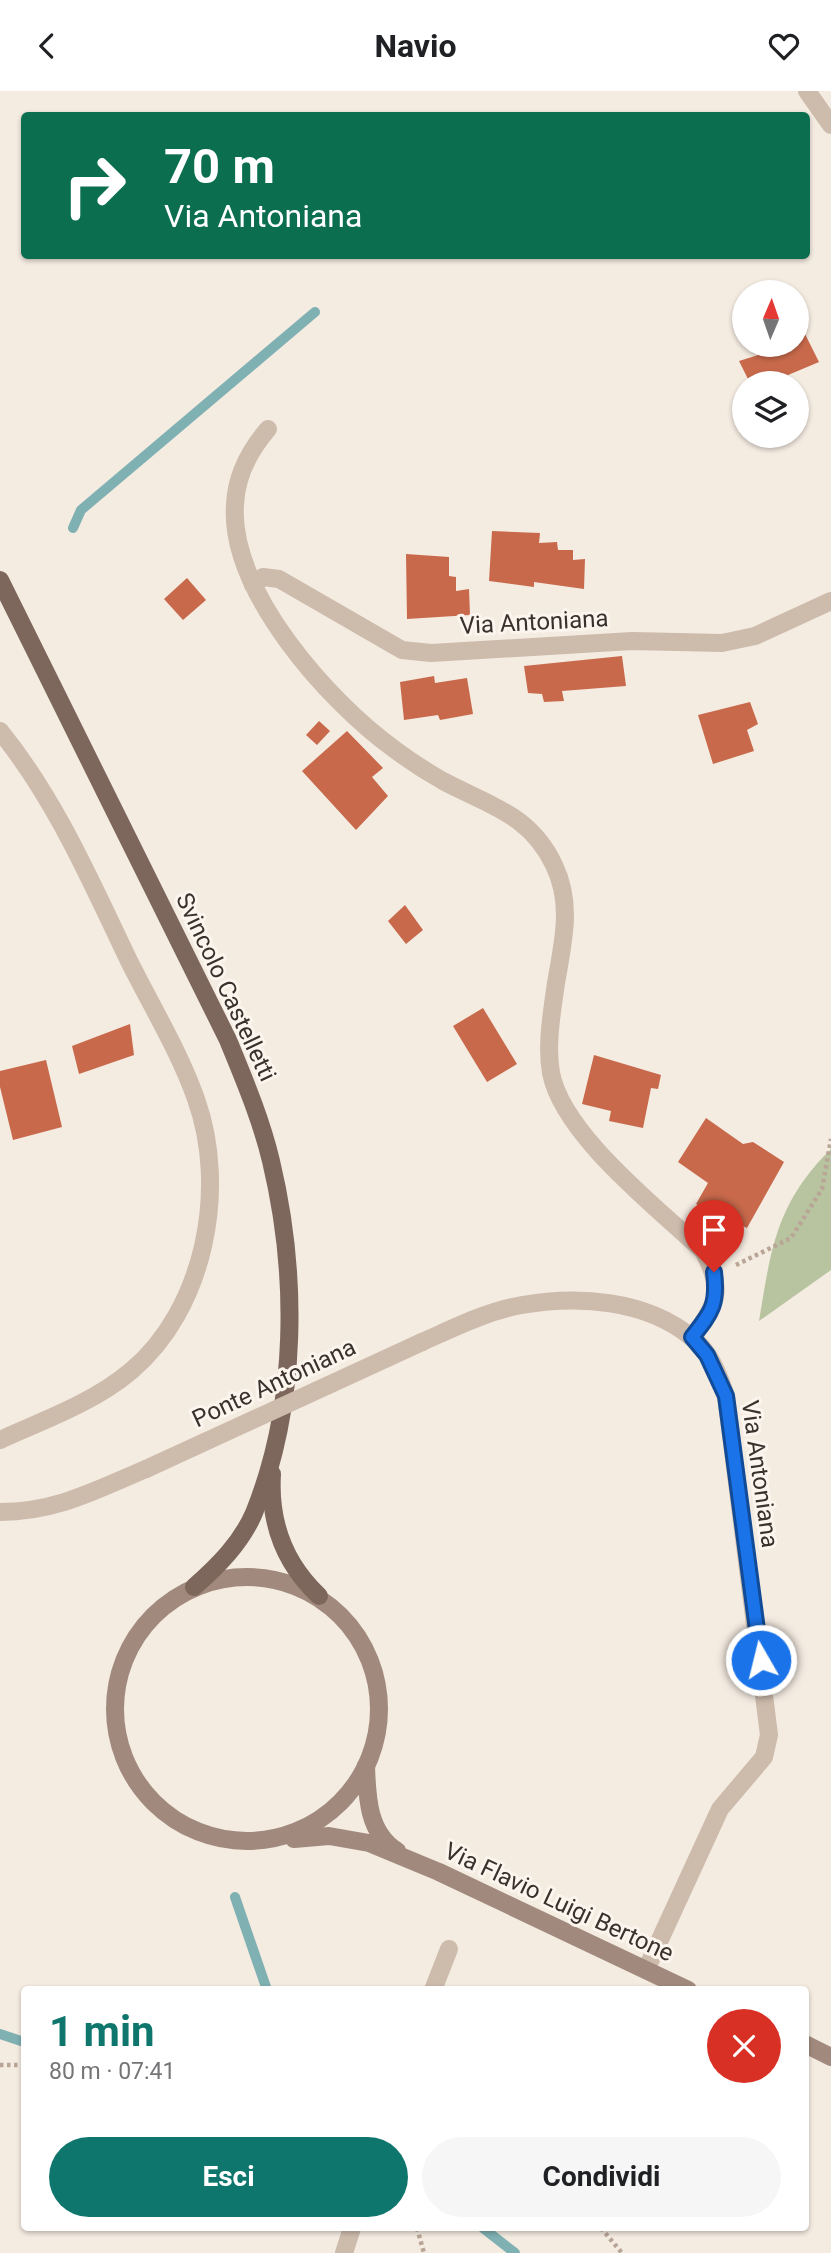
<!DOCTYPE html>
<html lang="it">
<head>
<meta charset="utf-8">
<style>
  body { margin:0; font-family:Roboto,sans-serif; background:#f6f6f6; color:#202124; height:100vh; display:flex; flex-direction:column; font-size:26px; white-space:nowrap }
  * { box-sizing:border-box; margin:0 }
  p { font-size:23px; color:#757577 }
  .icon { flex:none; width:38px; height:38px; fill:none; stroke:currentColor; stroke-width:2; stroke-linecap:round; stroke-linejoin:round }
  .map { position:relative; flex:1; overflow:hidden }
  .side { position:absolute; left:21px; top:1895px; width:788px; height:245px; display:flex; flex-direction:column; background:#fff; border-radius:7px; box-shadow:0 2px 5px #0004 }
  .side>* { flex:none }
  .hud { position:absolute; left:21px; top:21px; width:789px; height:147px; border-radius:7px; box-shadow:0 2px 5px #0004; background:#0b6e4f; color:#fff; overflow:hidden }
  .needle { width:46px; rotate:2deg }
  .controls { position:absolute; left:732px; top:189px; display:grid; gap:14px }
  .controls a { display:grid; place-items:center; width:77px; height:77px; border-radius:50%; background:#fff; box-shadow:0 2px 5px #0004; font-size:35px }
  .pin { position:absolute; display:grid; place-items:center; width:60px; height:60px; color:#fff; margin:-72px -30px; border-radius:50% 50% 50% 0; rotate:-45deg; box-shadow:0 0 7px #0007 }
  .pin .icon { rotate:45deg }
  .me { position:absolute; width:77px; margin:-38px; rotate:352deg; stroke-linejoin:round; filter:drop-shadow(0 0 5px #0008) }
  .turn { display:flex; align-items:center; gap:24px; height:147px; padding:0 28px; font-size:32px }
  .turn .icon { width:91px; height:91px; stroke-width:2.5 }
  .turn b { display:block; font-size:49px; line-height:60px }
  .round { display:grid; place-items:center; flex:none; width:74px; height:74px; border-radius:37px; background:#f6f6f6 }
  .overview { display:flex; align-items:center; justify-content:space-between; height:119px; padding:0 28px }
  h1 { font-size:42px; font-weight:700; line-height:52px; color:#0f766e }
  .primary-button { display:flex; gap:14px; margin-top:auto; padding:14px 28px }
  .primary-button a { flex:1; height:80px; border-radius:42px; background:#0f766e; color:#fff; font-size:28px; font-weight:700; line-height:80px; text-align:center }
  .primary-button a+a { background:#f6f6f6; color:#202124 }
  header { display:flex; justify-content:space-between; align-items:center; height:91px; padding:0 28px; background:#fff; font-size:32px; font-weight:700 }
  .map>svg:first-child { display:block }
  .green { fill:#b8c4a0 }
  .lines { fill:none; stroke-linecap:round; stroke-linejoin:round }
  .stream { stroke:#7fb0b2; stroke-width:10 }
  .building { fill:#c8694b }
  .path { stroke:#b9a596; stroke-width:4.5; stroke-dasharray:3.5 3.5; stroke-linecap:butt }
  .street { stroke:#cdbbac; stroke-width:18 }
  .secondary { stroke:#a18a7d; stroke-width:18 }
  .primary { stroke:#7d675c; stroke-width:18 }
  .street-bridge { stroke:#cdbbac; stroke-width:18 }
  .route-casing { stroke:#114b97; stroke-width:18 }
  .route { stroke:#1a73e8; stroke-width:12 }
  .labels { text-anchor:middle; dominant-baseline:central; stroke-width:6; stroke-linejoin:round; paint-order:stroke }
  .street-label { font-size:24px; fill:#3b302b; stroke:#fbf5ee }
</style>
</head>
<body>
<header><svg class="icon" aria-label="back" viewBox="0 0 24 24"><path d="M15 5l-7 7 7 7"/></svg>Navio<svg class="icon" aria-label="heart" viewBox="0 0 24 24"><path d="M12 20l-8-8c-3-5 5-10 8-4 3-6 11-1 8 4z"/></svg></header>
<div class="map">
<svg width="831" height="2162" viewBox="0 0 831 2162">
  <rect width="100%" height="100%" fill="#f4ebe1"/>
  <path class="green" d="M 831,1058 L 831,1179 L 759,1230 C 771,1158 776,1112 831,1058 Z"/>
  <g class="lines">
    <g class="stream">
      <path d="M 73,437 L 81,419 L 315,221"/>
      <path d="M 235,1806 L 267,1899"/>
      <path d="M 0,1943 L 24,1951"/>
      <path d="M 483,2137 L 515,2162"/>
    </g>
  </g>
  <g class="building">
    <path d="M 796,225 L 819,271 L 769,292 L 750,292 L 739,270 L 765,262 L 761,254 L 796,254 Z"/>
    <path d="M 492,440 L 540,442 L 539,452 L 557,451 L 558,459 L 573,459 L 573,469 L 585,468 L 584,498 L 534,491 L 534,496 L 489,490 Z"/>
    <path d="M 406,463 L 449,466 L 449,485 L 456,486 L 456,500 L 469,498 L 470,524 L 407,528 Z"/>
    <path d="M 187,487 L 206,509 L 183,529 L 164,508 Z"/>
    <path d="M 622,565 L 626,595 L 562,600 L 564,610 L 544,611 L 542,603 L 528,602 L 524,575 Z"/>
    <path d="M 434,585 L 435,592 L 467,587 L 473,623 L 440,629 L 438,624 L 404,629 L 400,591 Z"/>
    <path d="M 750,611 L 758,633 L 747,639 L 754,660 L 713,673 L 698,624 Z"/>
    <path d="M 319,630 L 330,640 L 317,654 L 306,644 Z"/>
    <path d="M 347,640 L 383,677 L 372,686 L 388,705 L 356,739 L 302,680 Z"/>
    <path d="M 405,814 L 423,839 L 406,853 L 388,830 Z"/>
    <path d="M 483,917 L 517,973 L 487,991 L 453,935 Z"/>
    <path d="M 130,933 L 134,964 L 79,983 L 72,955 Z"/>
    <path d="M 594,964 L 661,984 L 658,998 L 651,997 L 643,1037 L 609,1030 L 611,1020 L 582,1013 Z"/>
    <path d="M 46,969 L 62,1036 L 13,1049 L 0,996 L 0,980 Z"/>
    <path d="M 706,1027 L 743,1053 L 753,1051 L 784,1071 L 747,1137 L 696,1113 L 708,1092 L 678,1071 Z"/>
  </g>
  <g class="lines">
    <g class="path">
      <path d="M 736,1174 L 791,1147 L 822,1098 L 831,1048"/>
      <path d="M 0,1974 L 24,1974"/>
      <path d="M 417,2137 L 424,2162"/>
      <path d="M 601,2137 L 622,2162"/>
    </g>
    <g class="street">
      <path d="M 807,0 L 831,34"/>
      <path d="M 268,338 C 250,359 236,385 235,414 C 229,500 329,611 394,658 C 410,670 427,681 443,690 C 488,714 530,723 554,774 C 573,813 563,851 556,892 C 552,921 546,953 551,982 C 563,1044 657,1116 703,1160 C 724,1198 718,1213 692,1246"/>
      <path d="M 253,494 L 263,486 L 279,488 L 402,559 L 431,562 L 632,550 L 722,552 L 755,545 L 831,510"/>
      <path d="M 0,640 C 56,709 91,791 129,870 C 152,916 179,960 196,1008 C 228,1097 205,1218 131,1280 C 93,1312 44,1329 0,1349"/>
      <path d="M 422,1251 C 454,1237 487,1220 522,1214 C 578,1204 646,1209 691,1246 C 710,1260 719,1284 726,1305 L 769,1644 L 764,1666 L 720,1718 L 646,1879"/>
      <path d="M 0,1421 C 56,1421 96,1399 146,1378"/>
      <path d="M 433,1899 L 449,1858"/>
      <path d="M 344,2162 L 352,2137"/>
    </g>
    <g class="secondary">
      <circle cx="247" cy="1618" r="132"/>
      <path d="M 366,1675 C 367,1706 368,1742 397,1760"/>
      <path d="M 294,1748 L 329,1745 L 369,1752 L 439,1781 L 688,1899"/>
      <path d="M 805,1953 L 831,1966"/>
    </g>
    <g class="primary">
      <path d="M 0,489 L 228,949 C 244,988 261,1028 271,1070 C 298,1183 298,1313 254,1422 C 241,1452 218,1475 194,1496"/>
      <path d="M 272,1383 C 269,1431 284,1472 319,1505"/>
    </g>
    <path class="street-bridge" d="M 146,1378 L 422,1251"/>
  </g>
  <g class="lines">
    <defs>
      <path id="route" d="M 714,1181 C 718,1213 712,1221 692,1246 L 707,1264 L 726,1305 L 761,1569"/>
    </defs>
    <use href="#route" class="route-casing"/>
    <use href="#route" class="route"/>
  </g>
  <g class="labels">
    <g class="street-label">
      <text transform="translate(534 531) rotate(-3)">Via Antoniana</text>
      <text transform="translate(226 896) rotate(65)">Svincolo Castelletti</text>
      <text transform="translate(274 1292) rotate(-25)">Ponte Antoniana</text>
      <text transform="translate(760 1383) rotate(82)">Via Antoniana</text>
      <text transform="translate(559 1811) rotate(25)">Via Flavio Luigi Bertone</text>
    </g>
  </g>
</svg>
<div class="controls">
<a><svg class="needle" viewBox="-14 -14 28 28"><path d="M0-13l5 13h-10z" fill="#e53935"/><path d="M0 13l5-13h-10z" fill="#757577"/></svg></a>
<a><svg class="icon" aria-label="layers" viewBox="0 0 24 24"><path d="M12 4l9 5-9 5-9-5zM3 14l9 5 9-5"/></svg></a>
</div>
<div class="pin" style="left:714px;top:1181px;background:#d93025"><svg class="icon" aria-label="arrive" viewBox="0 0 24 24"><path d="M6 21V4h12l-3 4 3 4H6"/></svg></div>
<svg class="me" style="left:761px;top:1569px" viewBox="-20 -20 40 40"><circle r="17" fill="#1a73e8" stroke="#fff" stroke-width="3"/><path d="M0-11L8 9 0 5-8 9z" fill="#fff"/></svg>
<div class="hud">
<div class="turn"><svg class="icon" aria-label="right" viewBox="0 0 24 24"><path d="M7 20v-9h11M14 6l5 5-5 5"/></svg><div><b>70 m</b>Via Antoniana</div></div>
</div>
<section class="side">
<div class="overview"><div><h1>1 min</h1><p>80 m · 07:41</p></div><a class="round" style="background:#d93025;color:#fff"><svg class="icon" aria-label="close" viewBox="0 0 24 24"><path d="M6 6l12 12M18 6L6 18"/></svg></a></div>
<div class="primary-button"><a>Esci</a><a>Condividi</a></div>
</section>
</div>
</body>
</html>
